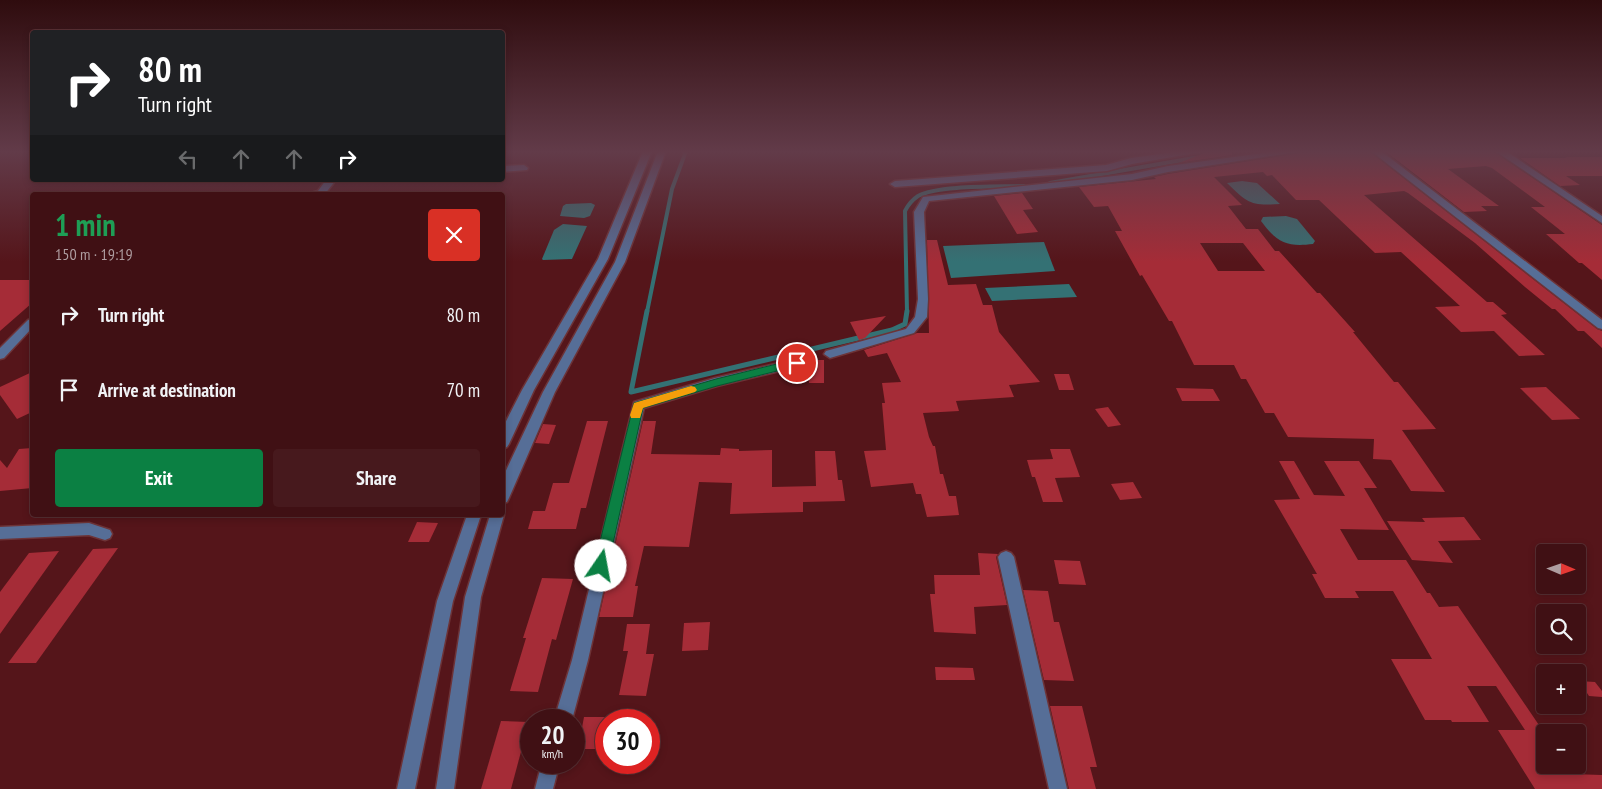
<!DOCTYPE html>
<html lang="en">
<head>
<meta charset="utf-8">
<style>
  body { margin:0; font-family:"PT Sans Narrow",sans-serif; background:#47191d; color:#f1f3f6; height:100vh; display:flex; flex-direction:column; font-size:19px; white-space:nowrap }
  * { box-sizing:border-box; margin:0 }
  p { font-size:16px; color:#ae9da0 }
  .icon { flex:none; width:28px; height:28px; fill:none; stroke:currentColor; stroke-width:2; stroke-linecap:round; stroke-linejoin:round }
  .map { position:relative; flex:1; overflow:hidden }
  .details { position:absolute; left:30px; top:192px; width:475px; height:325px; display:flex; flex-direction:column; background:#401014; border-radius:5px; box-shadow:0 2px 8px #0003,0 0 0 1px #593034 }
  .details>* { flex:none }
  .banner { position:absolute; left:30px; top:30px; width:475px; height:152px; border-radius:5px; box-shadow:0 2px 8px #0003,0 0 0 1px #593034; background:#202124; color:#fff; overflow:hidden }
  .needle { width:32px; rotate:92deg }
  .buttons { position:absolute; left:1536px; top:544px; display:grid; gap:10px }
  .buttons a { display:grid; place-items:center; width:50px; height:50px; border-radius:5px; background:#401014; box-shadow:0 2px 8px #0003,0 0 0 1px #593034; font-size:25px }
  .speed { position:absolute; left:520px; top:709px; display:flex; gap:10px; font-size:25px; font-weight:700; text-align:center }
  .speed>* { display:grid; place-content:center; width:65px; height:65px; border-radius:50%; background:#401014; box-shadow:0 2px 8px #0003,0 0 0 1px #593034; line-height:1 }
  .speed small { font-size:12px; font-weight:400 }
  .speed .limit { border:8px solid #d22; background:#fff; color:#111 }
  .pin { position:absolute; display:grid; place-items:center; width:42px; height:42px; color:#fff; margin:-21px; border:2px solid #fff; border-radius:50%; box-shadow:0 1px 5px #0007 }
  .me { position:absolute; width:55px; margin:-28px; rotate:12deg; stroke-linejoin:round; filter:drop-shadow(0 0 4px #0008) }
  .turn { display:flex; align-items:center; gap:18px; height:105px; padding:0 25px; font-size:22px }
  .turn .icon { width:65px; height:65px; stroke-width:2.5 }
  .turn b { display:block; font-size:35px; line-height:42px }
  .lanes { display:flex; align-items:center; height:48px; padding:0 25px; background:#0003; justify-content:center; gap:25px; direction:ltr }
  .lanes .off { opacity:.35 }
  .round { display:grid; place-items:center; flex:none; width:52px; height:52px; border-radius:5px; background:#47191d }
  .headline { display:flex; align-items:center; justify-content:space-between; height:85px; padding:0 25px }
  h1 { font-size:30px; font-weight:700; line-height:38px; color:#1e9e55 }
  .primary-button { display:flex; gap:10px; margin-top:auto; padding:10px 25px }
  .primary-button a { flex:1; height:58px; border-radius:5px; background:#0b8043; color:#fff; font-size:20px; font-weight:700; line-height:58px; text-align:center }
  .primary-button a+a { background:#47191d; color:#f1f3f6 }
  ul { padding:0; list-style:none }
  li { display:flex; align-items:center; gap:15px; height:75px; padding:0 25px }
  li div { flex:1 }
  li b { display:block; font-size:19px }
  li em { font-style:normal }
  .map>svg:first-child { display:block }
  .water { fill:#347174 }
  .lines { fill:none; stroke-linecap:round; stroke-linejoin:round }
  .stream-far1 { stroke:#347174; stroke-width:4 }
  .stream { stroke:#347174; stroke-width:5 }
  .building { fill:#a52c37; fill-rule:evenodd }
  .minor-casing { stroke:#6d3337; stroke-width:3 }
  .minor { fill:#566e97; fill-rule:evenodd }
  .route { fill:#0b8043; stroke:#07532c }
  .slow { fill:#f59e0b }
</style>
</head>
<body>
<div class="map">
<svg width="1602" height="789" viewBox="0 0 1602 789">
  <rect width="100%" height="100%" fill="#55151a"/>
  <g class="water">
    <path d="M 1242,181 L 1257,183 L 1280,204 C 1250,206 1248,203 1227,183 Z"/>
    <path d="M 591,203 L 595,205 L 590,216 L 584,218 L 560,216 L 563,206 L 566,204 Z"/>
    <path d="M 1286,216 L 1297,219 L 1315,241 L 1313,244 C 1287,247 1277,243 1261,221 L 1263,217 Z"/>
    <path d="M 563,224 L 587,226 L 572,259 L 543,260 L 542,259 L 554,230 Z"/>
    <path d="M 1044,242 L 1055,271 L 951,278 L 943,246 Z"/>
    <path d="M 1069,284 L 1077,297 L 992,301 L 985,288 Z"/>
  </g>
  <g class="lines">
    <g class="stream-far1">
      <path d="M 1050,183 L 1194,158"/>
      <path d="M 647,312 L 672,189 L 686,151"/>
      <path d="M 907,312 L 905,211 C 908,205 912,200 918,196 C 938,185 999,187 1024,186"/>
    </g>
    <path class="stream" d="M 647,311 L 631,392 L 892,330 L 905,324 L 907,311"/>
  </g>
  <g class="building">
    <path d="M 1209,151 L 1232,151 L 1232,155 L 1179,163 Z"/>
    <path d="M 1328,151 L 1369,151 L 1597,329 L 1602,331 L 1602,348 L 1584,331 L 1578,331 L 1555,309 L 1552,309 L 1525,287 L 1475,243 L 1408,193 L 1404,191 L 1364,195 L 1487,302 L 1493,302 L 1507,314 L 1501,315 L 1545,355 L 1519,356 L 1494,331 L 1461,332 L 1435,307 L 1460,306 L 1401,252 L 1375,253 L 1319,200 L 1296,200 L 1272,175 L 1267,176 L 1263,172 L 1214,177 L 1242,205 L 1228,206 L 1246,229 L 1258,229 L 1275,251 L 1279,251 L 1317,293 L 1320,293 L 1355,332 L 1353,332 L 1394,382 L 1398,382 L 1436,429 L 1402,430 L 1445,492 L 1411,491 L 1391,460 L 1373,459 L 1374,439 L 1288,437 L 1274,413 L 1265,413 L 1246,379 L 1241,379 L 1234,365 L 1194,365 L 1172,321 L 1169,321 L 1142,275 L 1140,276 L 1115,231 L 1122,231 L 1108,206 L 1094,207 L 1079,187 L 1156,179 L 1154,177 L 1168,174 L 1299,153 ZM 1200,243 L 1243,243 L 1265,271 L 1218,271 Z"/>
    <path d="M 1385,151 L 1493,151 L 1602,225 L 1602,280 L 1582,263 L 1579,263 L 1546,234 L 1565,234 L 1531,207 L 1545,207 L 1492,168 L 1486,166 L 1448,169 L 1499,206 L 1481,206 L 1487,211 L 1464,212 Z"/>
    <path d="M 1565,157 L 1602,157 L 1602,176 L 1566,176 L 1580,185 L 1560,186 L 1520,158 L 1568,158 Z"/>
    <path d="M 1022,193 L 1033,209 L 1023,210 L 1038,232 L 1017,234 L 994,196 Z"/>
    <path d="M 927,240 L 937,240 L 948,285 L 976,284 L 983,305 L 992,305 L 999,332 L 1040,382 L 1009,385 L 1014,397 L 956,401 L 959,411 L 923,413 L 929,437 L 933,446 L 935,446 L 940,474 L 943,474 L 949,496 L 956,496 L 959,515 L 927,517 L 921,494 L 916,494 L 913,483 L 871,487 L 864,451 L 886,450 L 882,403 L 885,403 L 882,383 L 901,382 L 887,353 L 868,357 L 864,350 L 917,333 L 929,333 Z"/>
    <path d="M 0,280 L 32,280 L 32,303 L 0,331 Z"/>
    <path d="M 886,316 L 865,338 L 859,340 L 850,322 Z"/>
    <rect x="809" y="360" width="15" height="23"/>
    <path d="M 32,372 L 32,412 L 17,419 L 0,395 L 0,387 Z"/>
    <path d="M 1054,374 L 1069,374 L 1074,390 L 1059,390 Z"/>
    <path d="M 1546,387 L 1580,419 L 1552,420 L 1520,388 Z"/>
    <path d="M 1176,388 L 1213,389 L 1220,401 L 1182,401 Z"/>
    <path d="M 1108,407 L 1121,425 L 1108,427 L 1095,409 Z"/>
    <path d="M 587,421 L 608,421 L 586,508 L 581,508 L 576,529 L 528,529 L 533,511 L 545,511 L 553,483 L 569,483 Z"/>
    <path d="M 643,421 L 656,421 L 651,454 L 720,455 L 721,448 L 739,449 L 739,451 L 772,450 L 772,487 L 816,486 L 815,451 L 835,451 L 838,480 L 842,480 L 845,501 L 803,502 L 803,512 L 730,514 L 732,483 L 699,482 L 689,547 L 644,546 L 635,586 L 638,586 L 633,617 L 599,617 Z"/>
    <path d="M 543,424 L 556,425 L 549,444 L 535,443 Z"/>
    <path d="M 32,448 L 32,488 L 0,491 L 0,460 L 7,468 L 19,449 Z"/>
    <path d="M 1050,449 L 1070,449 L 1080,477 L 1055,478 L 1063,502 L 1043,502 L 1035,477 L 1032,477 L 1027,460 L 1053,459 Z"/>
    <path d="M 1279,461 L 1294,461 L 1314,495 L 1345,496 L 1324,461 L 1359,461 L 1377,488 L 1364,488 L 1389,530 L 1340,529 L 1358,560 L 1406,560 L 1427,593 L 1430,593 L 1439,607 L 1458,606 L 1545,734 L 1545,765 L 1565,765 L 1571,774 L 1602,775 L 1602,789 L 1535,789 L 1498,730 L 1525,730 L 1496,686 L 1467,686 L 1489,722 L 1452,722 L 1451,720 L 1425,720 L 1391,659 L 1432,659 L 1393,591 L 1355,591 L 1359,598 L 1325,598 L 1312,574 L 1317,574 L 1274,500 L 1300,499 Z"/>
    <path d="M 1133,482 L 1142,498 L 1120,500 L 1111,484 Z"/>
    <path d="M 1464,517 L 1481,540 L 1438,541 L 1453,563 L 1412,560 L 1387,521 L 1425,522 L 1422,518 Z"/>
    <path d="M 417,522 L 438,523 L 429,542 L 408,542 Z"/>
    <path d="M 118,548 L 36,663 L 8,663 L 93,549 Z"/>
    <path d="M 59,551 L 0,634 L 0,592 L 29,553 Z"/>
    <path d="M 978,553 L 998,554 L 996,557 L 1007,605 L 974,607 L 976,634 L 934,632 L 930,594 L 935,594 L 934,575 L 980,575 Z"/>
    <path d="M 1054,560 L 1080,561 L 1086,585 L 1059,584 Z"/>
    <path d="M 542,578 L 573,579 L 556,640 L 552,639 L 538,692 L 510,691 L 526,638 L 523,638 Z"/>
    <path d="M 1023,590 L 1048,591 L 1054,622 L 1059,622 L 1074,681 L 1044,680 Z"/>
    <path d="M 710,622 L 708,650 L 682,651 L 684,623 Z"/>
    <path d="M 627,624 L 650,624 L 646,654 L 654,654 L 646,696 L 619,695 L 628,651 L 623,651 Z"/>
    <path d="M 935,667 L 973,668 L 975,680 L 936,680 Z"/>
    <path d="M 1579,681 L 1595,682 L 1602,691 L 1602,697 L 1589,696 Z"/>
    <path d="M 1050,706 L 1082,706 L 1097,767 L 1090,767 L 1096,789 L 1069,789 Z"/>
    <path d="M 584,717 L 606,717 L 603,749 L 578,749 Z"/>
    <path d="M 501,721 L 529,722 L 511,789 L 481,789 Z"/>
  </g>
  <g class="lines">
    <defs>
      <g id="minor">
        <path d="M 643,151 L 652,151 L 608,259 L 534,390 L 509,444 L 507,447 L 502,449 L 502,429 L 522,390 L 598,259 Z"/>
        <path d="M 658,151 L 666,151 L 625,262 L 555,392 L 509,498 L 507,502 L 502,503 L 502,479 L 543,392 L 615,262 Z"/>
        <path d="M 1181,151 L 1207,151 L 1132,164 L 1107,171 L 895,187 L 890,184 L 895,181 L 1106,165 L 1131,158 Z"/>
        <path d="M 1277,151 L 1303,151 L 1168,172 L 1132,180 L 929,201 L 924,212 L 928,299 L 927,317 L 914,333 L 830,358 L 824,354 L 826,351 L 906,329 L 915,317 L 918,299 L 914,212 L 923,197 L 1132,174 L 1168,166 Z"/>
        <path d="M 1371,151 L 1381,151 L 1602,320 L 1602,329 L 1598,328 Z"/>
        <path d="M 1495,151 L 1506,151 L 1602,216 L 1602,223 Z"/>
        <path d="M 524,165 L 528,168 L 527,170 L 502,172 L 502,166 Z"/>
        <path d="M 326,180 L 336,180 L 324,195 L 304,195 L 318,191 Z"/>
        <path d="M 32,319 L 32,328 L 4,358 L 0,359 L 0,348 L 28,320 Z"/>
        <path d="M 797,359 L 801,360 L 803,363 L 801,366 L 717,386 L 644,408 L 588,660 L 572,720 L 554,720 L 572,660 L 634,402 L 715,378 Z"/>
        <path d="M 502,512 L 504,515 L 481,597 L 454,789 L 436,789 L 465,597 L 490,515 L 502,515 Z"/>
        <path d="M 467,515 L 481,515 L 453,601 L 415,789 L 397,789 L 437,601 Z"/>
        <path d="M 89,523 L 110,530 L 112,534 L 110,538 L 105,540 L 89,535 L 0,539 L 0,527 Z"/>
        <path d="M 1006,551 L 1011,553 L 1014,557 L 1067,789 L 1049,789 L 998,557 L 1001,553 Z"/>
        <path d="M 542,762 L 560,762 L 553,789 L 535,789 Z"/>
      </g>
    </defs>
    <use href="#minor" class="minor-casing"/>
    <use href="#minor" class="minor"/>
  </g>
  <linearGradient id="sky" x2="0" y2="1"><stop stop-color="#2f0c0e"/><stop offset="0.58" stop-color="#623b49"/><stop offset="1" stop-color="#623b49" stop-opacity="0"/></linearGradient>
  <rect width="1602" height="262" fill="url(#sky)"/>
  <path class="route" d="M 797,359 L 801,361 L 802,363 L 801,365 L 717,386 L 643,408 L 608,566 L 606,570 L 601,572 L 596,570 L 594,566 L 634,403 L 716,379 Z"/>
  <path class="slow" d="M 691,386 L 695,387 L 697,390 L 695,392 L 643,408 L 640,418 L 631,418 L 630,415 L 634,403 Z"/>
</svg>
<div class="buttons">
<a><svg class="needle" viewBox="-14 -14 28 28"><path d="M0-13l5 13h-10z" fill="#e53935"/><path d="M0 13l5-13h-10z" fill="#ae9da0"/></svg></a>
<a><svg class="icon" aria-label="search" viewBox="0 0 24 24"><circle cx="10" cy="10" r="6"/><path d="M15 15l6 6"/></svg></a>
<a>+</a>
<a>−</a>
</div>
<div class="speed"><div>20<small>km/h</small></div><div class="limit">30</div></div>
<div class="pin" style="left:797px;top:363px;background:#d93025"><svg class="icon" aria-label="arrive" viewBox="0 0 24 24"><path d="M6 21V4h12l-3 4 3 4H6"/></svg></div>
<svg class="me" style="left:601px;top:566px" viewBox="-20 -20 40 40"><circle r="19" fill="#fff"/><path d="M0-13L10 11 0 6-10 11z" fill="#0b8043"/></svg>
<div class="banner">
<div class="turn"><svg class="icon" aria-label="right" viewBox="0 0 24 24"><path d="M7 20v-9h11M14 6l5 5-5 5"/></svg><div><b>80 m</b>Turn right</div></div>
<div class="lanes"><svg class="icon off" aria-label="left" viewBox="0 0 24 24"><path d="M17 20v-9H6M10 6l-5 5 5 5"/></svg><svg class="icon off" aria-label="ahead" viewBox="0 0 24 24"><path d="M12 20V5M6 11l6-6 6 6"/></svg><svg class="icon off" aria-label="ahead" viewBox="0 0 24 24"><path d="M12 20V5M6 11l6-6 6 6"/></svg><svg class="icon" aria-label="right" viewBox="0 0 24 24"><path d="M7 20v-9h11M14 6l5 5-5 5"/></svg></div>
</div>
<section class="details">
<div class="headline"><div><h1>1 min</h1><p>150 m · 19:19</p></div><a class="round" style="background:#d93025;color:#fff"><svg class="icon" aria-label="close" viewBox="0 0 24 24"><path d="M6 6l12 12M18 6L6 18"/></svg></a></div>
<ul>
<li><svg class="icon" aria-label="right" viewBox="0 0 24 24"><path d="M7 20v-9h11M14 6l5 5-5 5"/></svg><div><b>Turn right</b></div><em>80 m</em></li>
<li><svg class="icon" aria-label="arrive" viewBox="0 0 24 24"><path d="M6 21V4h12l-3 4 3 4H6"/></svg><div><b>Arrive at destination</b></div><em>70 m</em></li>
</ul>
<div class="primary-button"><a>Exit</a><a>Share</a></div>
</section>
</div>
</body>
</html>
